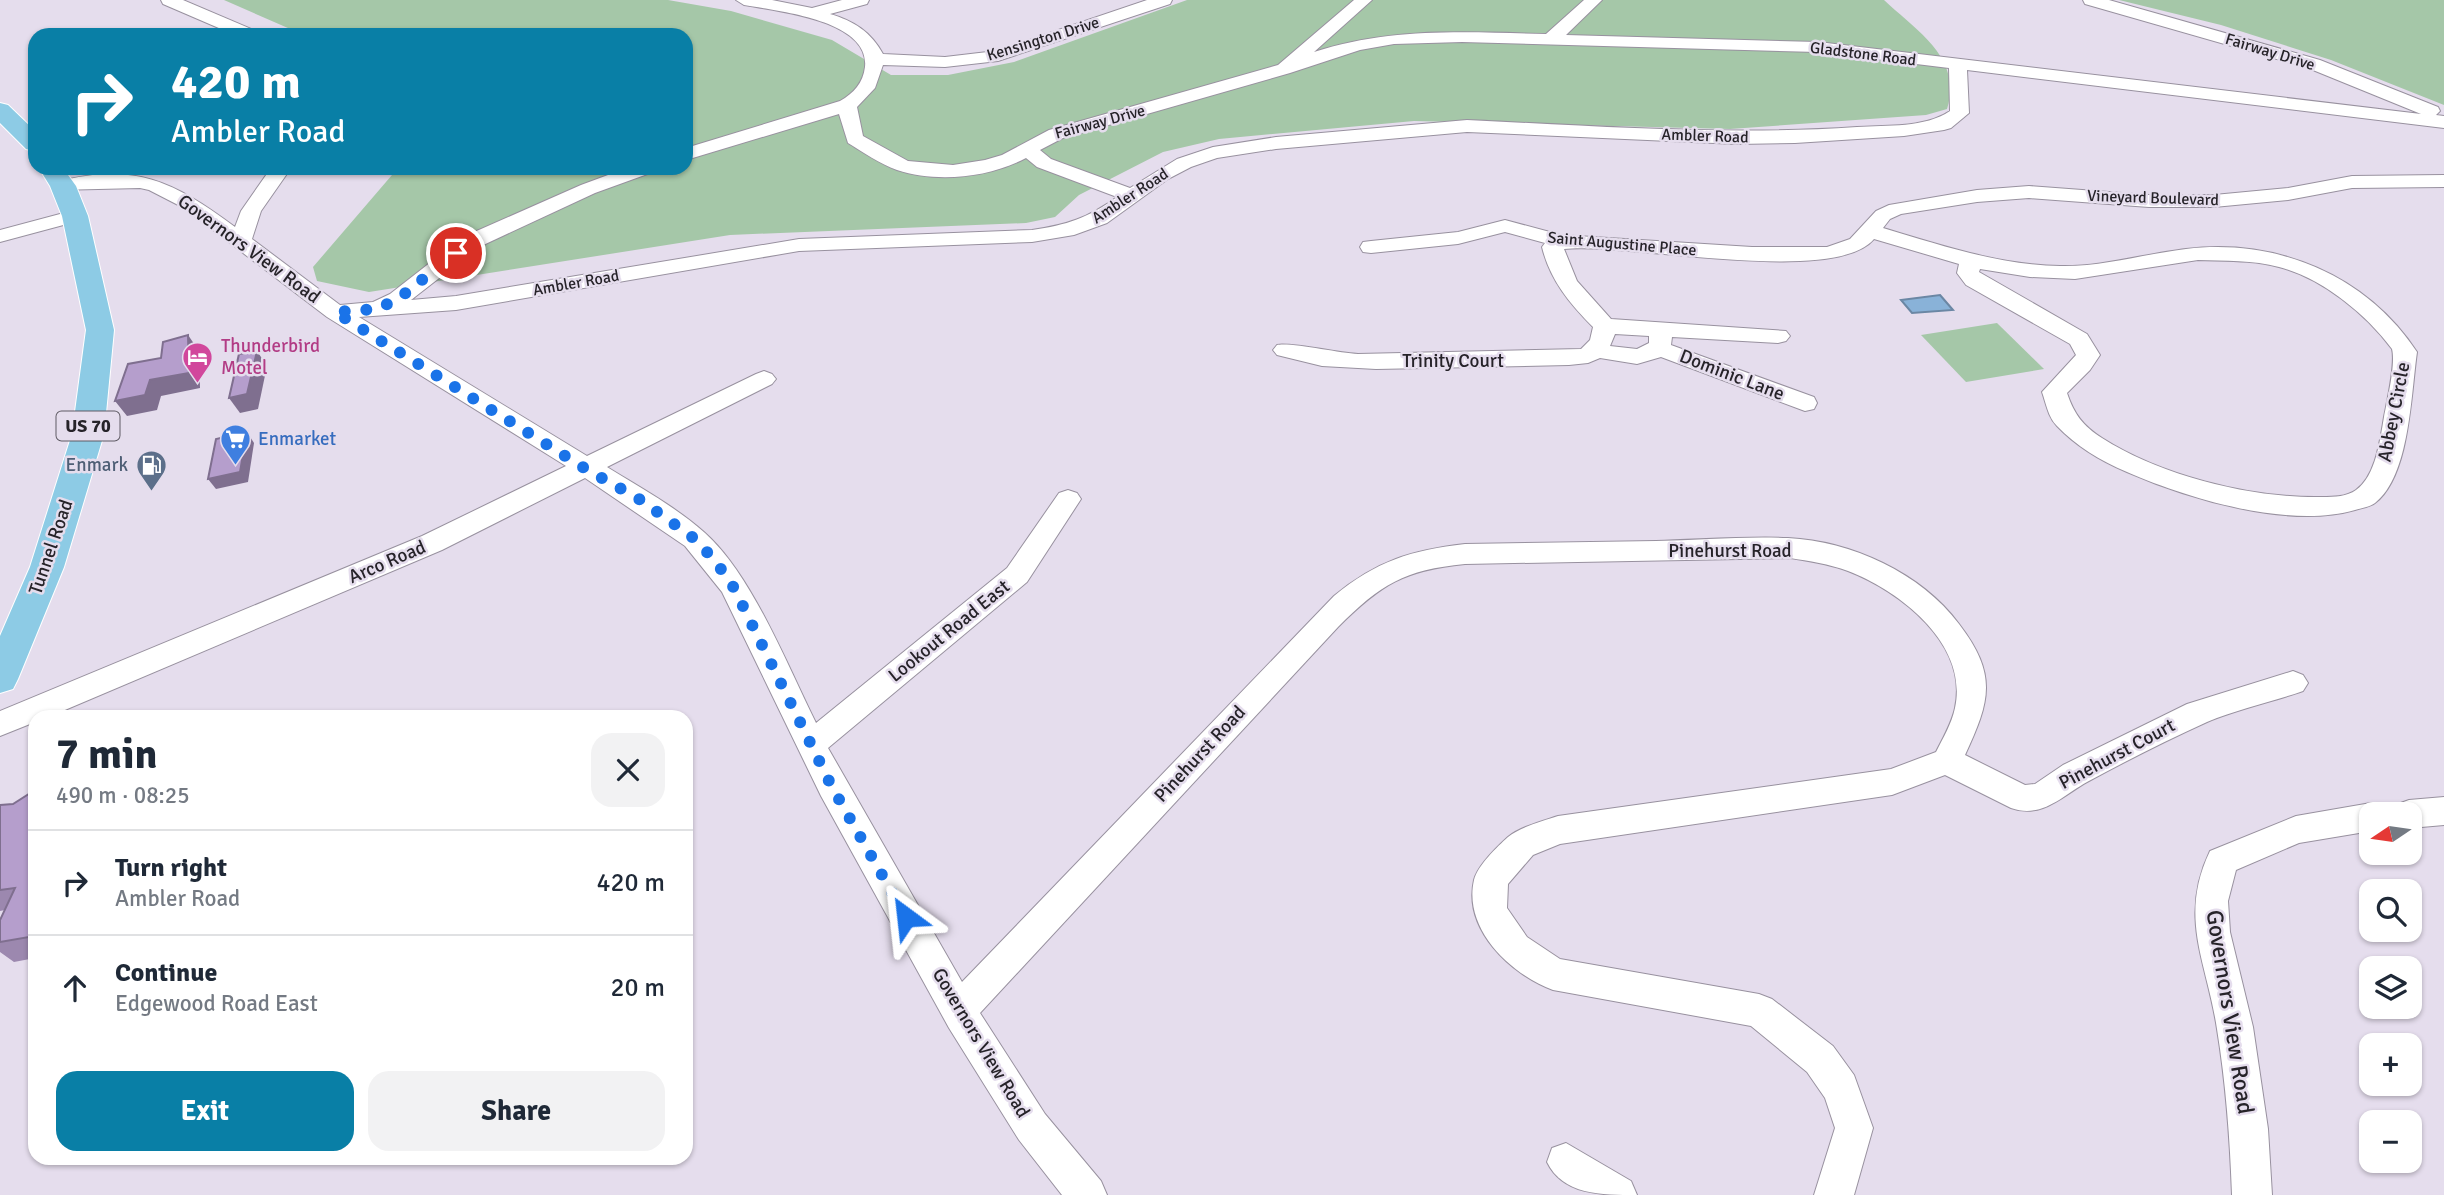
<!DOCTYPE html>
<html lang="en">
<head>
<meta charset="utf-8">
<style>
  body { margin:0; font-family:Signika,sans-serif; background:#f2f2f3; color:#1f2937; height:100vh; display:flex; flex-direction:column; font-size:26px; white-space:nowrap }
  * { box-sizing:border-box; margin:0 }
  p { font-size:23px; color:#747a83 }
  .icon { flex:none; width:38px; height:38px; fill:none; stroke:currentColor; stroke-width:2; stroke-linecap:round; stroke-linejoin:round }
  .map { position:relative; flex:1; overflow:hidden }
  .sheet { position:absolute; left:28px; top:710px; width:665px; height:455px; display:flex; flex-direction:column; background:#fff; border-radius:21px; box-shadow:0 2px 5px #0004 }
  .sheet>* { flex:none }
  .banner { position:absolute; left:28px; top:28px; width:665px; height:147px; border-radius:21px; box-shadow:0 2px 5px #0004; background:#097fa6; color:#fff; overflow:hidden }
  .needle { width:46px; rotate:257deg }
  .fabs { position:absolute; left:2359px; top:802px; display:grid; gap:14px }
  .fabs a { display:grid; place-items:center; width:63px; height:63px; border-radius:14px; background:#fff; box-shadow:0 2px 5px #0004; font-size:35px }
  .pin { position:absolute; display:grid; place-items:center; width:60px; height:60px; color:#fff; margin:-30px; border:4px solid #fff; border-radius:50%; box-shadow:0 2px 7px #0007 }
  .me { position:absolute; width:77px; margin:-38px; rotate:330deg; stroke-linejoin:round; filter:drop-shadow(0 0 5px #0008) }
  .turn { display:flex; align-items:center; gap:24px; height:147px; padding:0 28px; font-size:32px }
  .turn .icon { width:91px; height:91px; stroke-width:2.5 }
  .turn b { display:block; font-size:49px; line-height:60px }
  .round { display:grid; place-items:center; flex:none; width:74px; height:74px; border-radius:21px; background:#f2f2f3 }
  .summary { display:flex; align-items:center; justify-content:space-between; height:119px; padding:0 28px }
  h1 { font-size:42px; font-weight:700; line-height:52px }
  .button { display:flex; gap:14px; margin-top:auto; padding:14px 28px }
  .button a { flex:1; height:80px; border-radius:21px; background:#097fa6; color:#fff; font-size:28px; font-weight:700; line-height:80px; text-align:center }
  .button a+a { background:#f2f2f3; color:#1f2937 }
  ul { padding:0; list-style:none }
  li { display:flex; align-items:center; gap:21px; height:105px; padding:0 28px; border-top:2px solid #e0e1e3 }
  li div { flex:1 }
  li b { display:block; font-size:26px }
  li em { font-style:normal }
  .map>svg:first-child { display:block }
  .green { fill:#a5c7a8 }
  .water { fill:#89b2d8; stroke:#6b87a4; stroke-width:2 }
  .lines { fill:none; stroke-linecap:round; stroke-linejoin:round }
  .minor-casing { stroke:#98919f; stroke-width:2 }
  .major-casing { stroke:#fff; stroke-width:2 }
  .minor { fill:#fff; fill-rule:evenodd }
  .major { fill:#8dcbe5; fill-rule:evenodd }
  .wall { fill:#9c88af }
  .shaded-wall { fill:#7f6f8f }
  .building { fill:#b59ecc; stroke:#7f6f8f; stroke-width:2 }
  .route { stroke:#1a73e8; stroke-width:12; stroke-dasharray:0 21.6 }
  .labels { text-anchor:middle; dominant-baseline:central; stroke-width:5; stroke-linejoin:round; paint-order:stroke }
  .far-street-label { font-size:16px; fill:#262329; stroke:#e5dded }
  .shield { fill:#e5dded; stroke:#5f5b64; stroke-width:2 }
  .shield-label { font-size:18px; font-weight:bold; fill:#262329 }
  .street-label { font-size:19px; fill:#262329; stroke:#e5dded }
  .hotel-label { font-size:19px; fill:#b23c85; stroke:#e5dded; text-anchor:start }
  .shop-label { font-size:19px; fill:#366cbe; stroke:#e5dded; text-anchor:start }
  .service-label { font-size:19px; fill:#4e5e75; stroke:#e5dded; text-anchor:end }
  .near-street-label { font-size:23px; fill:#262329; stroke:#e5dded }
</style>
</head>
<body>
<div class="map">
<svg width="2444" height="1195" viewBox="0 0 2444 1195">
  <rect width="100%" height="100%" fill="#e5dded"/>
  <g class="green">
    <path d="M 224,0 L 668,0 L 731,11 L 832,40 L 891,75 L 948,75 L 1014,62 L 1187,0 L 1884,0 C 1917,31 1963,58 1947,109 L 1926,115 L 1730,129 L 1414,121 L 1219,139 L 1163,152 L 1079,195 L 1055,217 L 1026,223 L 730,235 L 369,292 L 317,281 L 313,267 L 398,168 L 686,168 L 686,35 L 304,35 Z"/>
    <path d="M 2119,0 L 2444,0 L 2444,105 L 2331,60 L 2221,25 Z"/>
    <path d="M 1997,323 L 2044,369 L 1966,382 L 1921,335 Z"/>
  </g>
  <path class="water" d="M 1940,295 L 1953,310 L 1912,313 L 1901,300 Z"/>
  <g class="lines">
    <defs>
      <g id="minor">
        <path d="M 161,0 L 183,0 L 256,31 L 259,35 L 235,35 L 163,4 Z"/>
        <path d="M 736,0 L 772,0 L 812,8 L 842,0 L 869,0 L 867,4 L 830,14 C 854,21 871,32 883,54 L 945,57 L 996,51 L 1147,0 L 1172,0 L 1170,4 L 998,61 L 945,67 L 883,65 L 875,88 L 857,107 L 863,136 L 908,161 L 953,165 L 985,160 L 1002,155 L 1049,130 L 1278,65 L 1354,0 L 1372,0 L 1314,52 C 1390,27 1467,32 1546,34 L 1584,0 L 1602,0 L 1566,35 L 1818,42 L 2421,114 L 2308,68 L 2085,4 L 2083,0 L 2109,0 L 2320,60 L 2438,107 L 2440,111 L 2436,115 L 2444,116 L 2444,128 L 1967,70 L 1969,113 L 1951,128 L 1944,130 L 1904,136 L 1795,143 L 1737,144 L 1467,132 L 1276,149 L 1217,158 L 1191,167 L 1168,179 L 1107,223 L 1074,235 L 1032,242 L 799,251 L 456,310 L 359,317 L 587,456 L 756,374 L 764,371 L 772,374 L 776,379 L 772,384 L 607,467 C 639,487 676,507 705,533 C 752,575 787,665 816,723 L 1007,568 L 1059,493 L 1068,490 L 1077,493 L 1081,499 L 1027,582 L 828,748 L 962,982 L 1334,596 C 1376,561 1412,550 1465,544 C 1529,543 1592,542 1656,541 C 1700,540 1744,536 1788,538 C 1851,541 1921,573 1959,624 C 1998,675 1990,701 1965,755 L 2025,785 L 2035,784 L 2063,765 L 2187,704 L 2293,671 L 2303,675 L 2308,683 L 2303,691 C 2272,702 2238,709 2207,722 C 2167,740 2126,761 2087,782 C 2062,796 2042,819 2011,808 L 1945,775 L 1892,795 L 1560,844 L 1533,855 L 1508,884 L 1507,908 L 1527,937 L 1560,959 L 1759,994 L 1772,999 L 1833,1046 L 1854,1075 L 1873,1128 L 1854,1195 L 1814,1195 L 1835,1128 L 1825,1098 L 1807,1072 L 1751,1026 L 1553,990 C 1510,974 1463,929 1474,880 C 1478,865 1497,847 1508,837 C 1520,827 1543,821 1558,816 L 1891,769 L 1936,752 C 1943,738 1952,723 1955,708 C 1969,644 1900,591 1848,571 C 1829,564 1809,561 1790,558 L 1465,564 C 1404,570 1381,584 1338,627 L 980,1013 L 1045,1114 L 1101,1181 L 1107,1195 L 1062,1195 L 1019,1140 L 949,1028 L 821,796 L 722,592 L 685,546 L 585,478 L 442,550 L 46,718 L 35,718 L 35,722 L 0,736 L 0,711 L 422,536 L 566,466 L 327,317 L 184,208 L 149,190 L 140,188 L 56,190 L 53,186 L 56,182 C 135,162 173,181 235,227 L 241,211 L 271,168 L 291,168 L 261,211 L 252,239 L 340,305 L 373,302 L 390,294 L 463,237 L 581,185 L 627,168 L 656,168 L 653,172 L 595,193 L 479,247 L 411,300 L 456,296 L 799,239 L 1032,230 C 1067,225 1088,218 1117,197 L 1037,167 L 1026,158 C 988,178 937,183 897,170 C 880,164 863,152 848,143 L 839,114 L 686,160 L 686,148 L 840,101 C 854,93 863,83 865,67 C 870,20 778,11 744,5 ZM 1462,42 L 1818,52 L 1949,68 L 1950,111 C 1925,128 1887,125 1857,127 C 1727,136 1597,126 1467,120 L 1276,137 L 1213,147 L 1177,159 L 1130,188 L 1051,159 L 1040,150 L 1063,138 L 1290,73 L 1360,50 L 1394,44 Z"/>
        <path d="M 2444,175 L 2444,187 L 2352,188 L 2288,200 L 2214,207 L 2149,207 L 2029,198 L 1977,202 L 1901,214 L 1890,219 L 1883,228 C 1941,245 1998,265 2060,266 C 2102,267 2144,254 2186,249 C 2277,238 2366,275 2417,352 C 2411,393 2410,476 2375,503 C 2370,507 2361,508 2355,510 C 2289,529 2189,499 2127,472 C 2101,461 2076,446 2057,426 C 2048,417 2046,403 2042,392 L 2076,355 L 2070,344 L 1966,285 L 1957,273 L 1959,264 L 1874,239 C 1833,287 1629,242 1564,249 L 1577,281 L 1611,319 L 1786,331 L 1790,336 L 1786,341 L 1778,343 L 1672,337 L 1671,345 L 1814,397 L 1817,403 L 1814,409 L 1805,411 L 1661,357 L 1637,364 L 1600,358 L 1588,363 L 1569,365 L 1376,369 L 1322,366 L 1277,355 L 1273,350 L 1277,345 C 1290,342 1339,353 1358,354 L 1581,349 L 1590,340 L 1593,327 C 1570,304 1550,280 1542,247 L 1545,243 L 1505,232 L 1458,244 L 1371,253 L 1363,252 L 1360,247 L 1363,242 L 1371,241 L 1458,232 L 1505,220 L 1561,235 L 1752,247 L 1827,247 L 1850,239 L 1876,211 L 1889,205 L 1977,190 L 2029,186 L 2149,195 L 2214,195 L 2288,188 L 2352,176 ZM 2198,260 C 2225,261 2253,260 2279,267 C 2322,278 2366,314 2392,349 C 2396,364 2387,401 2384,417 C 2380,440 2376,476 2356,490 C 2345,498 2328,497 2315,497 C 2247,497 2160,475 2102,438 C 2083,426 2074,414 2067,393 L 2090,370 L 2100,355 L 2087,334 L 1979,272 L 1980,269 L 2030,277 L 2075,279 ZM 1615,334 L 1649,336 L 1649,343 L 1637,349 L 1610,346 Z"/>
        <path d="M 75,210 L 82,212 L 85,216 L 82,220 L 0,242 L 0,230 Z"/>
        <path d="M 2444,797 L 2444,825 L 2410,828 L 2410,814 L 2393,814 L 2398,804 L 2409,800 Z"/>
        <path d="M 2371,803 L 2382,807 L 2385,814 L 2371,814 L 2371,831 L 2299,843 L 2236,870 L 2228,901 L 2230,932 L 2253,1027 L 2268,1129 L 2272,1195 L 2232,1195 C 2230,1139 2226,1084 2217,1029 C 2207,962 2178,918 2210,851 L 2296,816 Z"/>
        <path d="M 1566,1143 L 1631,1181 L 1637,1195 C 1601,1195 1563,1195 1547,1162 L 1552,1148 Z"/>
      </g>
      <g id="major">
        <path d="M 0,103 L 8,105 L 35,131 L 35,151 L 26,149 L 0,123 Z"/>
        <path d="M 39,168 L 63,168 L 76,186 L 88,216 L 114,330 L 104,434 L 64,567 L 18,679 L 13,689 L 0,693 L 0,636 L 30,567 L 72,434 L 86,330 L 62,216 L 50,186 Z"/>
      </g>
    </defs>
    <use href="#minor" class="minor-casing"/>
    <use href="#major" class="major-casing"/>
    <use href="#minor" class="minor"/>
    <use href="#major" class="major"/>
  </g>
  <path class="wall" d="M 35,790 L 35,958 L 14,962 L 0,952 L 0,920 L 5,910 L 0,911 L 0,805 L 13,804 Z"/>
  <g class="shaded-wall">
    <path d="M 188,335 L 199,351 L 200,388 L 161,396 L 157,410 L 127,416 L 115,401 Z"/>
    <path d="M 257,351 L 267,366 L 258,409 L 240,413 L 229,398 Z"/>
    <path d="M 247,432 L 254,443 L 248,482 L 216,489 L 208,479 Z"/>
  </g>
  <g class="building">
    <path d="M 188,335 L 189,373 L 150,380 L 145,395 L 115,401 L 128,364 L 161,358 L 163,342 Z"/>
    <path d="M 257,351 L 247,394 L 229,398 L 239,354 Z"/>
    <path d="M 247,432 L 240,472 L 208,479 L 216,439 Z"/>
    <path d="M 35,790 L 35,831 L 32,833 L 33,836 L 35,836 L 35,936 L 0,942 L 0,920 L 15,888 L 0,890 L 0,805 L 13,804 Z"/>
  </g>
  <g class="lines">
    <path class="route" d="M 456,253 L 398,299 L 377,309 L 335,312 L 586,469 L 639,499 L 695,539 L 716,562 L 734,588 L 832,787 L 906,917"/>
  </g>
  <defs>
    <symbol id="hotel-pin" viewBox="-11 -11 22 30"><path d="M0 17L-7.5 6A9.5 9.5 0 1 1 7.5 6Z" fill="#d1479c" stroke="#e5dded"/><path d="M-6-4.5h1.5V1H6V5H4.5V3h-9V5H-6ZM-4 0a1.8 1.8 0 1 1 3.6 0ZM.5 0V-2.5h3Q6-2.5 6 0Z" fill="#fff"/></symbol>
    <symbol id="supermarket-pin" viewBox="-11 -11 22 30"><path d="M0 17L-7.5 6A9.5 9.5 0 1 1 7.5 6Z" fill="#3f7fe0" stroke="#e5dded"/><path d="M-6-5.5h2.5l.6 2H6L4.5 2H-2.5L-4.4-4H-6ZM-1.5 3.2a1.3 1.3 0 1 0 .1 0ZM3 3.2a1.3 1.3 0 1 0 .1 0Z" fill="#fff"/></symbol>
    <symbol id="fuel-pin" viewBox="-11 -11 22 30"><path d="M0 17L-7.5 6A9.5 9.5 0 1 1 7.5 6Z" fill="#5c6f8a" stroke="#e5dded"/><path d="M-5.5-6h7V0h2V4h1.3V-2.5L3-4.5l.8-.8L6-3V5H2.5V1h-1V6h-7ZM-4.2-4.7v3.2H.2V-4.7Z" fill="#fff"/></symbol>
  </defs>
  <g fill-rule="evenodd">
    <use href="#hotel-pin" x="180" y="340" width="35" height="47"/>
    <use href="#supermarket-pin" x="218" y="422" width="35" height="47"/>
    <use href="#fuel-pin" x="134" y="448" width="35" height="47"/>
  </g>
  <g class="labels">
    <g class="far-street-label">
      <text transform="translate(1043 39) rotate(-17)">Kensington Drive</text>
      <text transform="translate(2270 52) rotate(17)">Fairway Drive</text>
      <text transform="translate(1863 54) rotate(7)">Gladstone Road</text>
      <text transform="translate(1100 122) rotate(-15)">Fairway Drive</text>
      <text transform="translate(1705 136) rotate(2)">Ambler Road</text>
      <text transform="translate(1130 196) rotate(-33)">Ambler Road</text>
      <text transform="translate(2153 198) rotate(2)">Vineyard Boulevard</text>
      <text transform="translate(1622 244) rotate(5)">Saint Augustine Place</text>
      <text transform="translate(576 283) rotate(-10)">Ambler Road</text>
    </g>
    <rect class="shield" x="56.5" y="411.5" width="63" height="29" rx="5"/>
    <g class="shield-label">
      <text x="88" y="426">US 70</text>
    </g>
    <g class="street-label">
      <text transform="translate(249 249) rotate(36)">Governors View Road</text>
      <text x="1453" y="361">Trinity Court</text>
      <text transform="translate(1732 375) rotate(21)">Dominic Lane</text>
      <text transform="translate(2394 412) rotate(-79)">Abbey Circle</text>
      <text transform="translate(51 547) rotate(-71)">Tunnel Road</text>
      <text x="1730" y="551">Pinehurst Road</text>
      <text transform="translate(387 562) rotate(-23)">Arco Road</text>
      <text transform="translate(949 631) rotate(-39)">Lookout Road East</text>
      <text transform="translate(1200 754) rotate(-47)">Pinehurst Road</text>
      <text transform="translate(2117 754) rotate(-28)">Pinehurst Court</text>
      <text transform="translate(981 1043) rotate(59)">Governors View Road</text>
    </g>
    <g class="hotel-label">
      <text x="221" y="346">Thunderbird<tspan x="221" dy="22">Motel</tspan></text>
    </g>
    <g class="shop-label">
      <text x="258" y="439">Enmarket</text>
    </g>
    <g class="service-label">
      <text x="128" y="465">Enmark</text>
    </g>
    <g class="near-street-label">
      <text transform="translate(2230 1012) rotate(81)">Governors View Road</text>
    </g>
  </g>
</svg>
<div class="fabs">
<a><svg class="needle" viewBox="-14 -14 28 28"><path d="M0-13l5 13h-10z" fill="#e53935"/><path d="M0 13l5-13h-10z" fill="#747a83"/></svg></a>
<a><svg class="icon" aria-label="search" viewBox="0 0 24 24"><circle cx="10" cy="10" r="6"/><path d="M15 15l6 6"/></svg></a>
<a><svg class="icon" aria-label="layers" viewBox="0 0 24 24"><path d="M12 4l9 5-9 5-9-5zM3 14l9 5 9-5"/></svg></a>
<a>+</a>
<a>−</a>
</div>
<div class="pin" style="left:456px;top:253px;background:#d93025"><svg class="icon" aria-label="arrive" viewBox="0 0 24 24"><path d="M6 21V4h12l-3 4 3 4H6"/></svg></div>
<svg class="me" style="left:906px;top:917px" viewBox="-20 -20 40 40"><path d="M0-17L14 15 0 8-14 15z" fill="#1a73e8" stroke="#fff" stroke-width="4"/></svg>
<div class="banner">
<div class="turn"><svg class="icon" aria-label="right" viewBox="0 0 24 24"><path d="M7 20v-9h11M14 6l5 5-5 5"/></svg><div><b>420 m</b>Ambler Road</div></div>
</div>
<section class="sheet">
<div class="summary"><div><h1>7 min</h1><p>490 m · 08:25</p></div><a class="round"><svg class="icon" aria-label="close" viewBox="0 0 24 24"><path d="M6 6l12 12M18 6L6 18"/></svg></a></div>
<ul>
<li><svg class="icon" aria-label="right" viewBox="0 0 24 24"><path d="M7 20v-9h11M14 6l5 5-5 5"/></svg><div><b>Turn right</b><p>Ambler Road</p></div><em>420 m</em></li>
<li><svg class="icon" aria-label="ahead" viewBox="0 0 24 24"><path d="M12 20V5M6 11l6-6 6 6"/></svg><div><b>Continue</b><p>Edgewood Road East</p></div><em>20 m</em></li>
</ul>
<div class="button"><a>Exit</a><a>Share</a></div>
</section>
</div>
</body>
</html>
